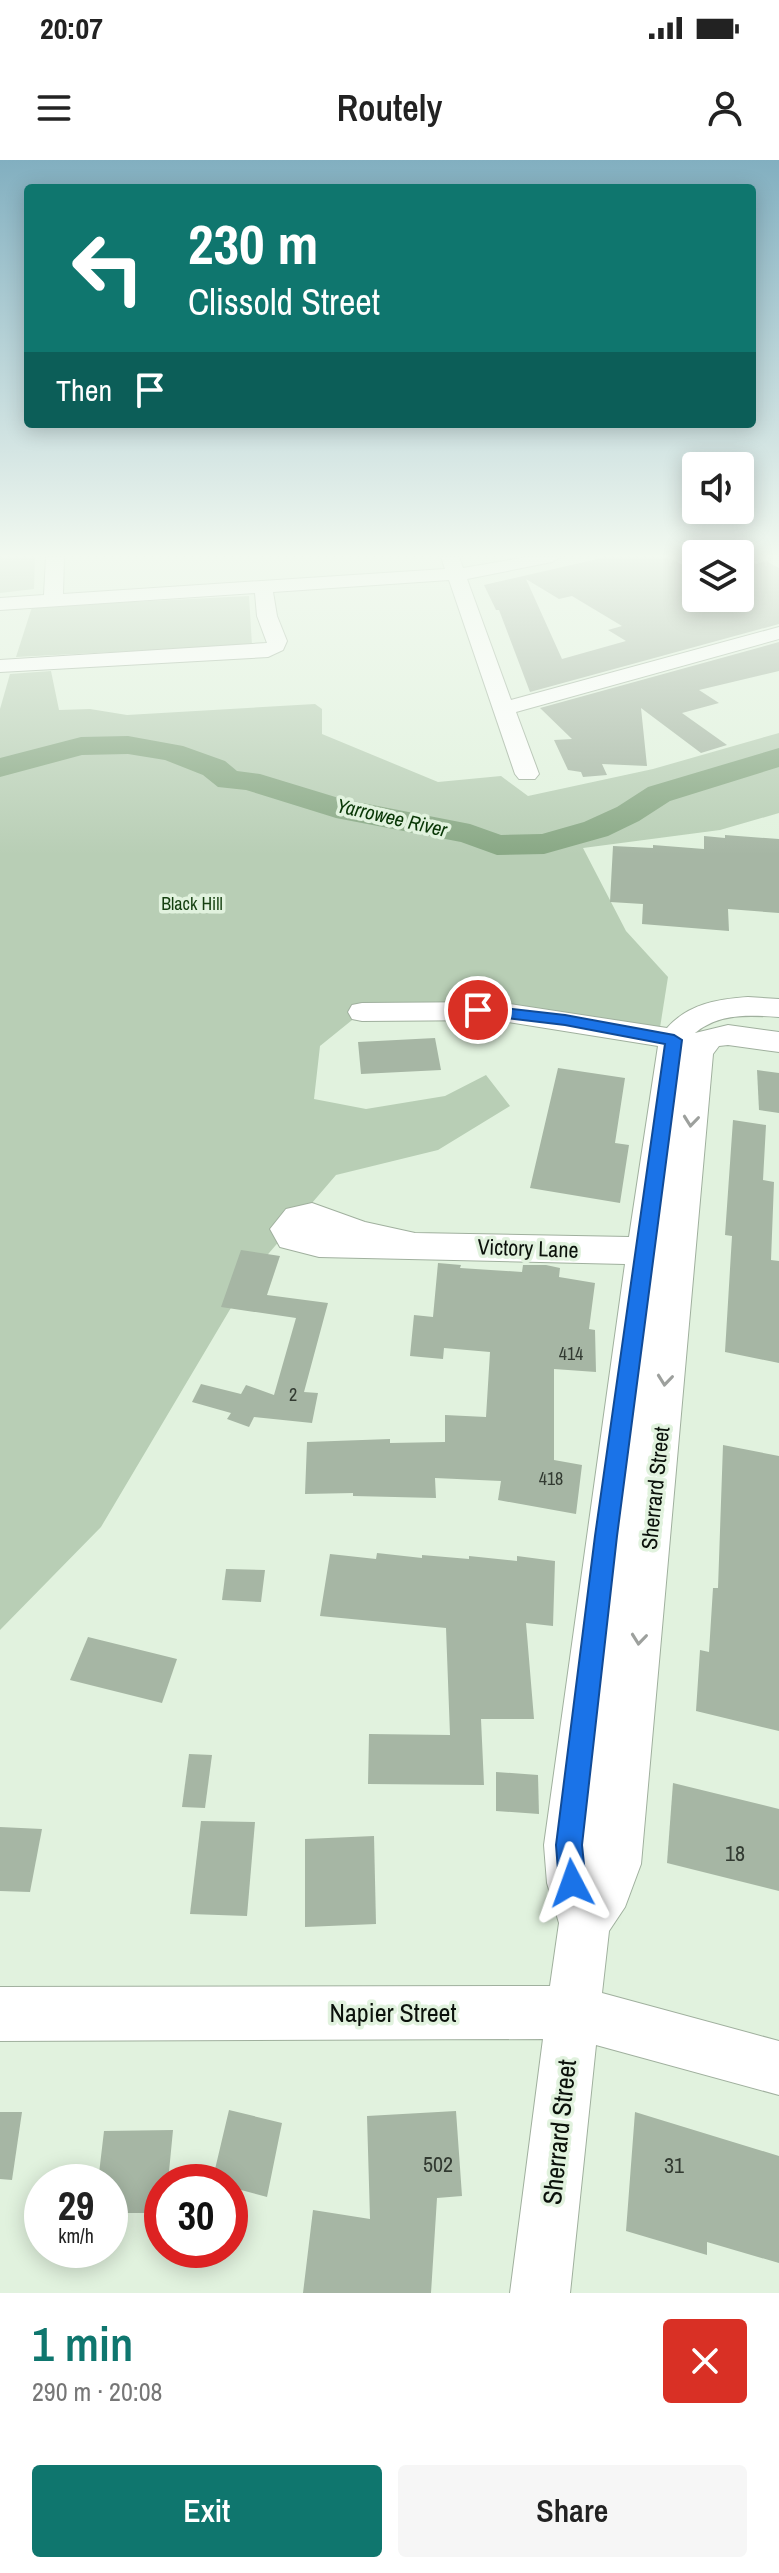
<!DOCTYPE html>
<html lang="en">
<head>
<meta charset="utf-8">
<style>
  body { margin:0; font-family:"Archivo Narrow",sans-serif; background:#f6f6f6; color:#222; height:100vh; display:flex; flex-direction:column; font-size:30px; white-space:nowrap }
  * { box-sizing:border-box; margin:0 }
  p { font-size:26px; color:#767676 }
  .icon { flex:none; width:44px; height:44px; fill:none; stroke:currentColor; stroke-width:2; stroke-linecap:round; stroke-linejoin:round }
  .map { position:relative; height:2133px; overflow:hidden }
  .details { display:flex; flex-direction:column; background:#fff; flex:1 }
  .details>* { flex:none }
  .hud { position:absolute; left:24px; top:24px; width:732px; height:244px; border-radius:8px; box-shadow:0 4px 20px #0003; background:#0f766e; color:#fff; overflow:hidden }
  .fabs { position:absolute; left:682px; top:292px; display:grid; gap:16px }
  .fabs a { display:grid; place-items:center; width:72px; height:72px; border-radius:8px; background:#fff; box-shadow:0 4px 20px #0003; font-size:40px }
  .speed { position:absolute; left:24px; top:2004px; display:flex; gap:16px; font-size:40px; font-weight:700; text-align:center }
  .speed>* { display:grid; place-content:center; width:104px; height:104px; border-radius:50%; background:#fff; box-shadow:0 4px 20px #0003; line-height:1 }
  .speed small { font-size:20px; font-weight:400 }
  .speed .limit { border:12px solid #d22; background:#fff; color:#111 }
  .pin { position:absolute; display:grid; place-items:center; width:68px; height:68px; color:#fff; margin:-34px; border:4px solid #fff; border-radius:50%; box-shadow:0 2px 8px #0007 }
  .me { position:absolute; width:88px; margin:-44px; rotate:356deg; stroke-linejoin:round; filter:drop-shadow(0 0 6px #0008) }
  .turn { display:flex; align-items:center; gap:28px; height:168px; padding:0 32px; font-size:36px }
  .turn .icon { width:104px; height:104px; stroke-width:2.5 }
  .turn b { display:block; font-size:56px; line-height:68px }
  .then { display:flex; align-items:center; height:76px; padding:0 32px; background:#0003; gap:16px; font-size:30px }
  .round { display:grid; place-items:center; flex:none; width:84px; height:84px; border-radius:8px; background:#f6f6f6 }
  .headline { display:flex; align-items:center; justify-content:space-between; height:136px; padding:0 32px }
  h1 { font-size:48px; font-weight:600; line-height:60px; color:#0f766e }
  .button { display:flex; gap:16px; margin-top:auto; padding:16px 32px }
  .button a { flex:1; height:92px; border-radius:8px; background:#0f766e; color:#fff; font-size:32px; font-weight:600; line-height:92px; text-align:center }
  .button a+a { background:#f6f6f6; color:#222 }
  .status { display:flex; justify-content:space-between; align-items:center; height:56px; padding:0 40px; background:#fff; direction:ltr }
  .status svg { height:22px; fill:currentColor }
  header { display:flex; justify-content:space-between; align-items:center; height:104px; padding:0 32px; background:#fff; font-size:36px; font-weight:600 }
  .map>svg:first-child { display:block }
  .green { fill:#b8ceb5 }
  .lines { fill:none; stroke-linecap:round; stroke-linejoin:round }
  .river { fill:#89a885; fill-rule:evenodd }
  .building { fill:#a6b6a4; fill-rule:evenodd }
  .minor-casing { stroke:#a0b09e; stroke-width:2 }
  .minor { fill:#fff; fill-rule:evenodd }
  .oneway { stroke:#9da09d }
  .route { fill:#1a73e8; stroke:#114b97; stroke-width:2 }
  .labels { text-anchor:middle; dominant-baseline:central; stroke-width:7; stroke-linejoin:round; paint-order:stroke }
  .far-park-label { font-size:18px; fill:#143f0f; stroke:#e1f2de }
  .number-label { font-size:18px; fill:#323a31 }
  .far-water-label { font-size:20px; font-style:italic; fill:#083605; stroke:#e1f2de }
  .street-label { font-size:22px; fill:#0b110b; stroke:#e1f2de }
  .near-number-label { font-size:22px; fill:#323a31 }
  .near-street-label { font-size:26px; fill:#0b110b; stroke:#e1f2de }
</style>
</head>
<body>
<div class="status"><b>20:07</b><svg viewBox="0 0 49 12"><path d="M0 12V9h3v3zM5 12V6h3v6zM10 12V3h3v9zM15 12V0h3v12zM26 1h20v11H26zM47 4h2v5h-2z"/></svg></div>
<header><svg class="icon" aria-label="menu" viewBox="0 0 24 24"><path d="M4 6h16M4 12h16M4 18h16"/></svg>Routely<svg class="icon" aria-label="person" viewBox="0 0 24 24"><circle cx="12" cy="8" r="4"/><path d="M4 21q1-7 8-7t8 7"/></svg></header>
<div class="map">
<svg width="779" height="2133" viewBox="0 0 779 2133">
  <rect width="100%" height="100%" fill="#e1f2de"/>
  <g class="green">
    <path d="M 0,397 L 35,397 L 34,429 L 0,433 Z"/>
    <path d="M 249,436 L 252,485 L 16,497 L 32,447 Z"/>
    <path d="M 51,511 L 59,550 L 90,549 L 127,555 L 315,544 L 322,549 L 322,574 L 438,622 L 501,616 L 528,636 L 653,609 L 779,573 L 779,653 L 720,670 L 583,688 L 626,771 L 668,817 L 659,874 L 485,840 L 362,852 L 320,886 L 314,939 L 366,949 L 445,936 L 486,915 L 510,946 L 438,990 L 336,1015 L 251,1114 L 101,1367 L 0,1470 L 0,549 L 10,514 Z"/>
  </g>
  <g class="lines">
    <path class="river" d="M 128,576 L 183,586 L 225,601 L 237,611 L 260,614 L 342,639 L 470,664 L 501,675 L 542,674 L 584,662 L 617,647 L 648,627 L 779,588 L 779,607 L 670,641 L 639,661 L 608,676 L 544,694 L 497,695 L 461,682 L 336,658 L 246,630 L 218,627 L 203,615 L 165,600 L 128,594 L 82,595 L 0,617 L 0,598 L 81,577 Z"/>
  </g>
  <g class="building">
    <path d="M 606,397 L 668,397 L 696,412 L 696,446 L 740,439 L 740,397 L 757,404 L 766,401 L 779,408 L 779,464 L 530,532 L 499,450 L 496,450 L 484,425 ZM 526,419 L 559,439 L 572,436 L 622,466 L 608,470 L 626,481 L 562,499 Z"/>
    <path d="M 779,482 L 779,511 L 699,530 L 719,543 L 682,553 L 727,585 L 701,593 L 641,548 L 647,606 L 602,604 L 607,615 L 583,617 L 581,612 L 568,610 L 554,580 L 572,579 L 540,548 Z"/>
    <path d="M 725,675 L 779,679 L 779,753 L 728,749 L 729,771 L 642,764 L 643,744 L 610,742 L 613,686 L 653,688 L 653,685 L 704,689 L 704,676 L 725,678 Z"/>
    <path d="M 435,878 L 441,910 L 361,914 L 358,882 Z"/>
    <path d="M 558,908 L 625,918 L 615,983 L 629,985 L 620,1043 L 530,1028 Z"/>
    <path d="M 757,910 L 779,913 L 779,953 L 759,950 Z"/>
    <path d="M 733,960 L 766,965 L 763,1020 L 774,1022 L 771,1100 L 779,1101 L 779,1203 L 725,1192 L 732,1076 L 725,1075 Z"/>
    <path d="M 241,1090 L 280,1096 L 267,1135 L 328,1143 L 304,1232 L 318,1233 L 312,1263 L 254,1257 L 249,1267 L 227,1259 L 231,1253 L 192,1242 L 201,1224 L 241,1234 L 246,1225 L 274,1235 L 296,1158 L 221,1147 Z"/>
    <path d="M 438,1103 L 461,1105 L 460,1108 L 522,1112 L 523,1105 L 546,1105 L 560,1108 L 559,1117 L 595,1123 L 589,1169 L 595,1170 L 596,1212 L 554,1209 L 554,1300 L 582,1305 L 576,1354 L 498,1340 L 501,1321 L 435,1318 L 436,1338 L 353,1336 L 353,1333 L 305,1334 L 307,1282 L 390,1279 L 390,1283 L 445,1282 L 445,1255 L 486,1257 L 490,1192 L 444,1188 L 443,1199 L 410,1196 L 414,1155 L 433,1157 Z"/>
    <path d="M 723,1285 L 779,1296 L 779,1571 L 696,1551 L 700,1490 L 709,1492 L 713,1428 L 718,1428 Z"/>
    <path d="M 377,1393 L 422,1398 L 422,1395 L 469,1399 L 469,1396 L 517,1401 L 517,1396 L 555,1401 L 553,1466 L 526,1463 L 534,1559 L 481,1559 L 484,1625 L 368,1624 L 369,1574 L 450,1575 L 446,1468 L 320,1456 L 330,1394 L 376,1399 Z"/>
    <path d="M 226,1409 L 265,1410 L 261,1442 L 222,1440 Z"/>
    <path d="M 88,1477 L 177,1499 L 162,1543 L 70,1520 Z"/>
    <path d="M 189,1594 L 212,1595 L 205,1648 L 182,1647 Z"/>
    <path d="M 496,1612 L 538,1615 L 539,1654 L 496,1651 Z"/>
    <path d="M 673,1623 L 779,1649 L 779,1731 L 667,1703 Z"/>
    <path d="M 201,1661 L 255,1662 L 247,1756 L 190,1754 Z"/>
    <path d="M 0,1667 L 42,1669 L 30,1732 L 0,1731 Z"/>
    <path d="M 374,1676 L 376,1764 L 305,1767 L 305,1679 Z"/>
    <path d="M 229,1950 L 282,1963 L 267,2037 L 230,2027 L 230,2022 L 212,2022 Z"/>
    <path d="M 456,1951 L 462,2036 L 437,2038 L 431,2133 L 303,2133 L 313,2050 L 370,2059 L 367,1956 Z"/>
    <path d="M 0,1952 L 22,1952 L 12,2020 L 0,2019 Z"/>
    <path d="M 635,1952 L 779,1996 L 779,2103 L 707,2082 L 707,2095 L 626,2071 Z"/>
    <path d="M 173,1970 L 168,2022 L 162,2022 L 162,2053 L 110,2053 L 110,2022 L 98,2022 L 104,1971 Z"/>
  </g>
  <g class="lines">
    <defs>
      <g id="minor">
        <path d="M 46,397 L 64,397 L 63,434 L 445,409 L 441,397 L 459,397 L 463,408 L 527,397 L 561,397 L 552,402 L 467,419 L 511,540 L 779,467 L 779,479 L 516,552 L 539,614 L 535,619 L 519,619 L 515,614 L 449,420 L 273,432 L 277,456 L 287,481 L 283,490 L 268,497 L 0,512 L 0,500 L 267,483 L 257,456 L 255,433 L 0,450 L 0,438 L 44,435 Z"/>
        <path d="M 748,837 L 779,839 L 779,857 C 749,855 719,853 695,873 L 728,865 L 779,872 L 779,892 L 728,885 L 719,886 L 713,894 L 641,1704 L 625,1747 L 609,1771 L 602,1833 L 779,1881 L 779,1935 L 596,1885 L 570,2133 L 510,2133 L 543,1879 L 0,1881 L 0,1827 L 550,1826 L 559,1763 L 547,1723 L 544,1685 L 625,1104 L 319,1097 L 280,1087 L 270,1069 L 286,1049 L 312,1043 L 365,1062 L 415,1073 L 629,1077 L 658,886 L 496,860 L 362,861 L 352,859 L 348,852 L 352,845 L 362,843 L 496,842 L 667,868 C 688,844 718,839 748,837 Z"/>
      </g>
    </defs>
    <use href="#minor" class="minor-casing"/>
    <use href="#minor" class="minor"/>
  </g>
  <defs><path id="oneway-chevron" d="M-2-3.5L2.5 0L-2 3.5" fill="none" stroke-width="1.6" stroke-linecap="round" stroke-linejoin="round" transform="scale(2)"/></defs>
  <g class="oneway">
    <use href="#oneway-chevron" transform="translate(691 961) rotate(96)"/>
    <use href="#oneway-chevron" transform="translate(665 1220) rotate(96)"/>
    <use href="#oneway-chevron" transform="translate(639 1479) rotate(96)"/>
  </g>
  <linearGradient id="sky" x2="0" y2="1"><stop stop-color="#82afc0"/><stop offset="0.57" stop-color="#f2f9f0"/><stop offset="1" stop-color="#f2f9f0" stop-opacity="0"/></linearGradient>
  <rect width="779" height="695" fill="url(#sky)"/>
  <path class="route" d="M 478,845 L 565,855 L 674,875 L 682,880 L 617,1376 L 582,1685 L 586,1723 L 582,1733 L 572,1737 L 563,1733 L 559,1723 L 556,1685 L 595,1376 L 665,884 L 565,865 L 472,854 L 472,847 Z"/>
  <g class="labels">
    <g class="far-park-label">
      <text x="192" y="743">Black Hill</text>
    </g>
    <g class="number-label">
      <text x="571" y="1193">414</text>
      <text x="293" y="1234">2</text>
      <text x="551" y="1318">418</text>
    </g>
    <g class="far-water-label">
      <text transform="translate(392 657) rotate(13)">Yarrowee River</text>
    </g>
    <g class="street-label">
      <text transform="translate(528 1088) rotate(2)">Victory Lane</text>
      <text transform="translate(655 1328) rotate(-84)">Sherrard Street</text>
    </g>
    <g class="near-number-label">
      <text x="735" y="1693">18</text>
      <text x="438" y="2004">502</text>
      <text x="674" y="2005">31</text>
    </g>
    <g class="near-street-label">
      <text x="393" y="1852">Napier Street</text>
      <text transform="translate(559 1972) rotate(-84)">Sherrard Street</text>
    </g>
  </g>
</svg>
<div class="fabs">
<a><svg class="icon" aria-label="sound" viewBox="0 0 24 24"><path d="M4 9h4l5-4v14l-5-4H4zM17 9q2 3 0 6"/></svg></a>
<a><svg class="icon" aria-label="layers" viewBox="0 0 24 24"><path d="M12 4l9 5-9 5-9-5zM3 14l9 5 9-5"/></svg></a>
</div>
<div class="speed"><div>29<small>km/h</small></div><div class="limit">30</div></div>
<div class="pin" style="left:478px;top:850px;background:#d93025"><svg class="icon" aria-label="arrive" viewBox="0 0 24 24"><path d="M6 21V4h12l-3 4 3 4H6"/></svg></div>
<svg class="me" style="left:572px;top:1723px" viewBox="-20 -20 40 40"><path d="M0-17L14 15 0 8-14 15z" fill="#1a73e8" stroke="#fff" stroke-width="4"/></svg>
<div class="hud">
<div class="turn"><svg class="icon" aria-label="left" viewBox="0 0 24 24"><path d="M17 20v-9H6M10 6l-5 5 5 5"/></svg><div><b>230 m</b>Clissold Street</div></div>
<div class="then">Then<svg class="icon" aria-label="arrive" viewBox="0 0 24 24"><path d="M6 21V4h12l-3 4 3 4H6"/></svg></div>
</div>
</div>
<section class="details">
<div class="headline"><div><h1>1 min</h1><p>290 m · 20:08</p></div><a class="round" style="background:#d93025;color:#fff"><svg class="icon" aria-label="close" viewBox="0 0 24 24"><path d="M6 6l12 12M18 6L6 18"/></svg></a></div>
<div class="button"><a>Exit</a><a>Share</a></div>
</section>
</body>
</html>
